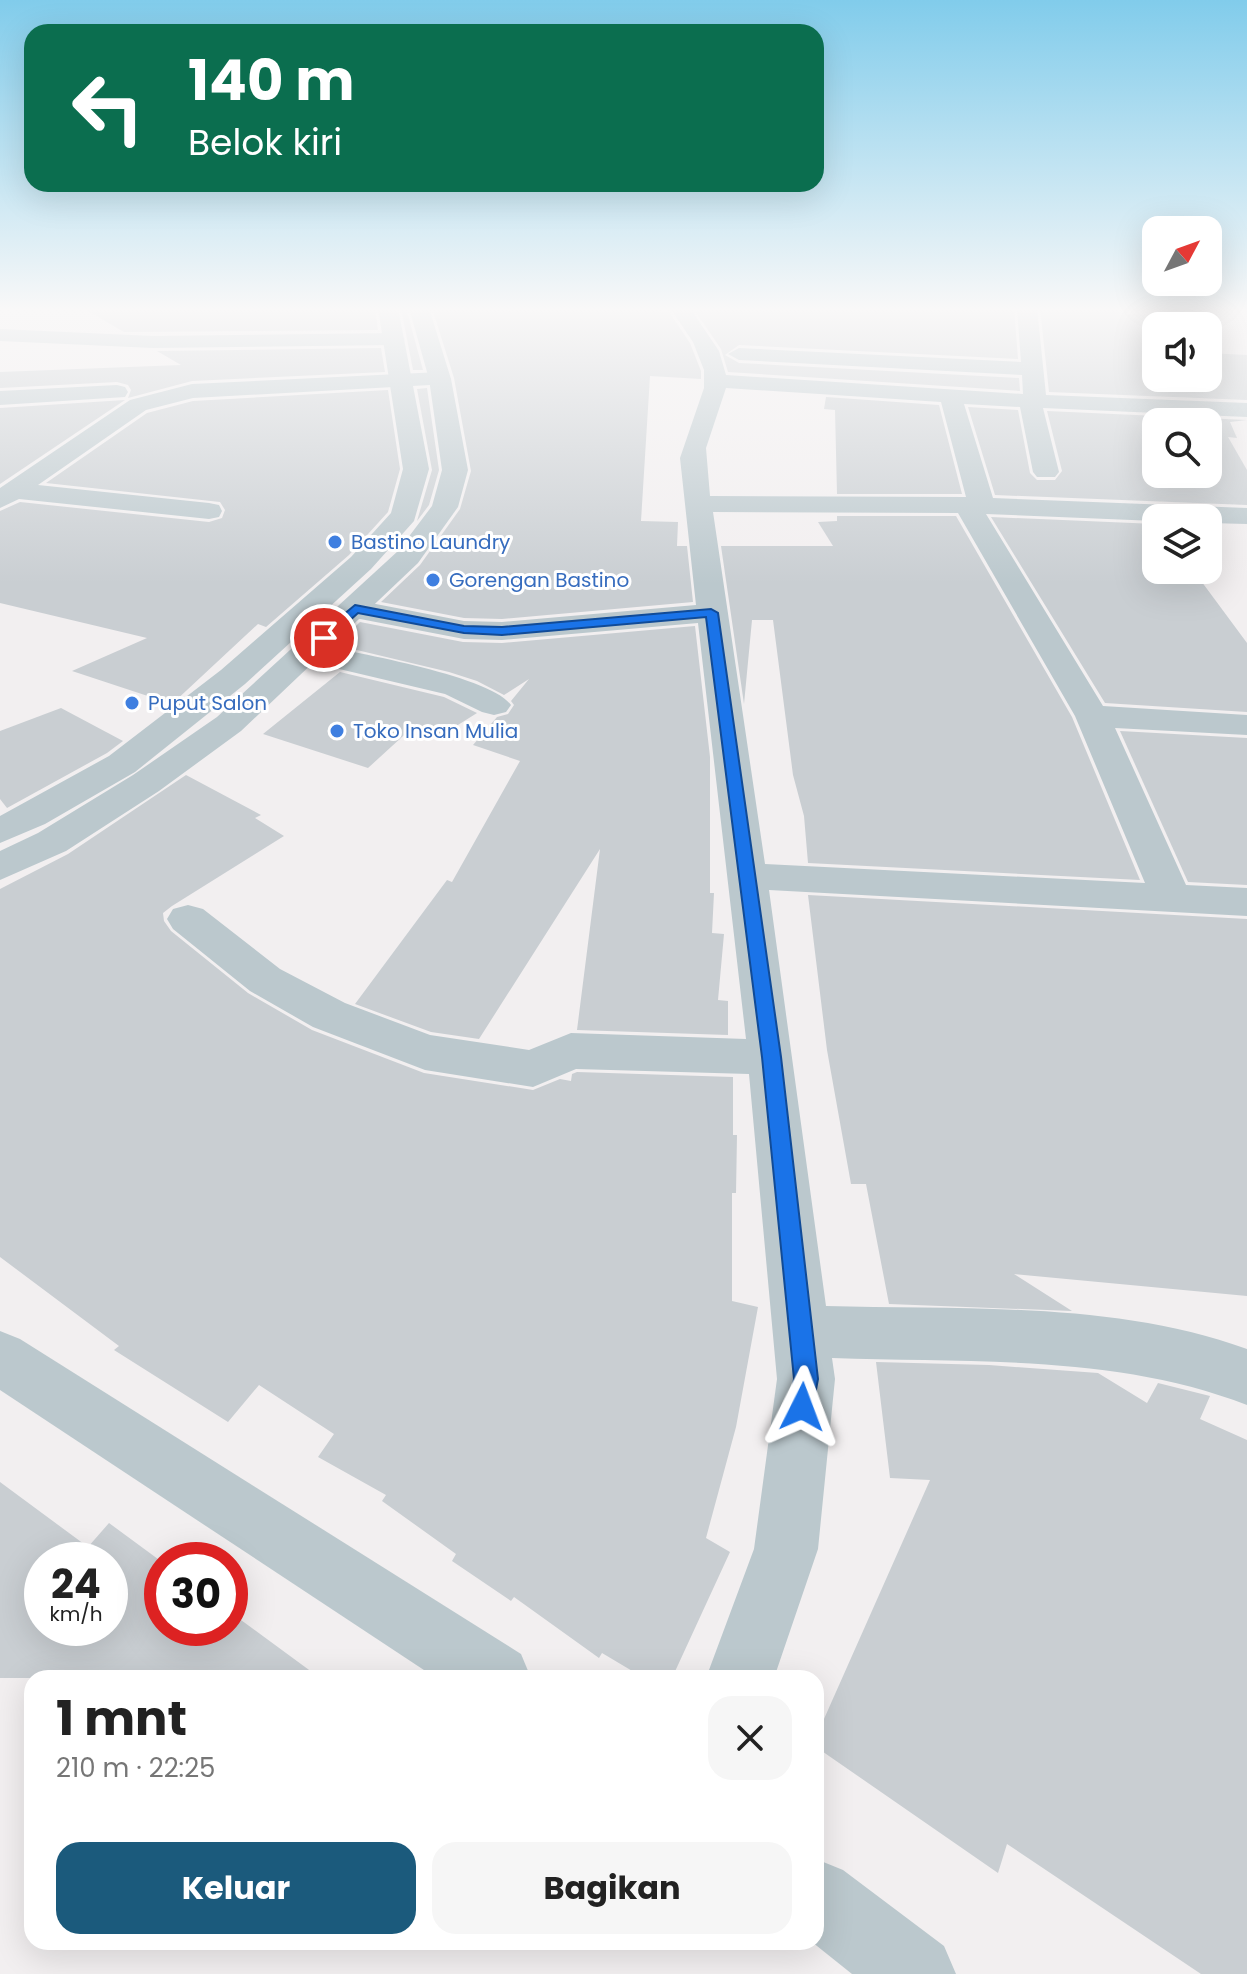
<!DOCTYPE html>
<html lang="id">
<head>
<meta charset="utf-8">
<style>
  body { margin:0; font-family:Poppins,sans-serif; background:#f6f6f6; color:#222; height:100vh; display:flex; flex-direction:column; font-size:30px; white-space:nowrap }
  * { box-sizing:border-box; margin:0 }
  p { font-size:26px; color:#767676 }
  .icon { flex:none; width:44px; height:44px; fill:none; stroke:currentColor; stroke-width:2; stroke-linecap:round; stroke-linejoin:round }
  .map { position:relative; flex:1; overflow:hidden }
  .drawer { position:absolute; left:24px; top:1670px; width:800px; height:280px; display:flex; flex-direction:column; background:#fff; border-radius:24px; box-shadow:0 8px 32px #0002 }
  .drawer>* { flex:none }
  .banner { position:absolute; left:24px; top:24px; width:800px; height:168px; border-radius:24px; box-shadow:0 8px 32px #0002; background:#0b6e4f; color:#fff; overflow:hidden }
  .needle { width:52px; rotate:49deg }
  .tools { position:absolute; left:1142px; top:216px; display:grid; gap:16px }
  .tools a { display:grid; place-items:center; width:80px; height:80px; border-radius:16px; background:#fff; box-shadow:0 8px 32px #0002; font-size:40px }
  .speed { position:absolute; left:24px; top:1542px; display:flex; gap:16px; font-size:40px; font-weight:700; text-align:center }
  .speed>* { display:grid; place-content:center; width:104px; height:104px; border-radius:50%; background:#fff; box-shadow:0 8px 32px #0002; line-height:1 }
  .speed small { font-size:20px; font-weight:400 }
  .speed .limit { border:12px solid #d22; background:#fff; color:#111 }
  .pin { position:absolute; display:grid; place-items:center; width:68px; height:68px; color:#fff; margin:-34px; border:4px solid #fff; border-radius:50%; box-shadow:0 2px 8px #0007 }
  .me { position:absolute; width:88px; margin:-44px; rotate:3deg; stroke-linejoin:round; filter:drop-shadow(0 0 6px #0008) }
  .turn { display:flex; align-items:center; gap:28px; height:168px; padding:0 32px; font-size:36px }
  .turn .icon { width:104px; height:104px; stroke-width:2.5 }
  .turn b { display:block; font-size:56px; line-height:68px }
  .round { display:grid; place-items:center; flex:none; width:84px; height:84px; border-radius:24px; background:#f6f6f6 }
  .overview { display:flex; align-items:center; justify-content:space-between; height:136px; padding:0 32px }
  h1 { font-size:48px; font-weight:700; line-height:60px }
  .action { display:flex; gap:16px; margin-top:auto; padding:16px 32px }
  .action a { flex:1; height:92px; border-radius:24px; background:#1b5a7c; color:#fff; font-size:32px; font-weight:700; line-height:92px; text-align:center }
  .action a+a { background:#f6f6f6; color:#222 }
  .map>svg:first-child { display:block }
  .building { fill:#c9ced2; fill-rule:evenodd }
  .lines { fill:none; stroke-linecap:round; stroke-linejoin:round }
  .minor { fill:#bbc8cd; fill-rule:evenodd }
  .tertiary { fill:#bbc8cd; fill-rule:evenodd }
  .route { fill:#1a73e8; stroke:#114b97; stroke-width:2 }
  .shop-dot { fill:#3f7fe0; stroke:#fff; stroke-width:3 }
  .labels { text-anchor:middle; dominant-baseline:central; stroke-width:6; stroke-linejoin:round; paint-order:stroke }
  .far-shop-label { font-size:20px; fill:#366cbe; stroke:#fff; text-anchor:start }
</style>
</head>
<body>
<div class="map">
<svg width="1247" height="1974" viewBox="0 0 1247 1974">
  <rect width="100%" height="100%" fill="#f2eff0"/>
  <g class="building">
    <path d="M 83,308 L 375,308 L 378,330 L 124,332 Z"/>
    <path d="M 401,308 L 406,308 L 423,370 L 413,370 Z"/>
    <path d="M 432,308 L 659,308 L 659,312 L 669,312 L 690,343 L 701,371 L 701,379 L 650,376 L 641,521 L 678,522 L 677,546 L 687,546 L 693,602 L 502,619 L 464,618 L 381,602 L 420,565 L 460,509 L 471,471 L 454,378 Z"/>
    <path d="M 776,308 L 1014,308 L 1018,359 L 739,345 L 725,355 L 739,363 L 1019,378 L 1020,391 L 728,372 L 721,349 L 695,311 Z"/>
    <path d="M 1040,308 L 1125,308 L 1127,314 L 1161,316 L 1165,326 L 1156,326 L 1156,378 L 1208,378 L 1208,353 L 1247,355 L 1247,400 L 1049,392 Z"/>
    <path d="M 381,348 L 385,372 L 192,381 L 128,398 L 131,390 L 128,385 L 117,382 L 0,388 L 0,372 L 181,365 L 157,351 Z"/>
    <path d="M 427,388 L 439,470 L 429,505 L 417,521 L 432,470 L 417,389 Z"/>
    <path d="M 388,390 L 400,469 L 388,512 L 349,555 L 266,627 L 258,624 L 172,704 L 72,671 L 147,638 L 0,603 L 0,511 L 20,502 L 209,522 L 222,518 L 225,510 L 220,502 L 46,483 L 147,413 L 193,401 Z"/>
    <path d="M 826,397 L 939,405 L 962,494 L 837,494 L 835,410 L 824,409 Z"/>
    <path d="M 125,400 L 0,484 L 0,408 Z"/>
    <path d="M 968,407 L 1018,410 L 1030,473 L 1037,480 L 1055,480 L 1062,471 L 1047,411 L 1247,420 L 1230,422 L 1237,438 L 1228,437 L 1247,470 L 1247,505 L 995,495 ZM 1156,422 L 1208,422 L 1208,474 L 1156,474 Z"/>
    <path d="M 837,516 L 956,516 L 1072,717 L 1140,880 L 808,863 L 804,816 L 793,775 L 773,620 L 752,620 L 744,704 L 721,546 L 833,546 L 818,522 L 837,521 Z"/>
    <path d="M 991,517 L 1156,524 L 1156,570 L 1193,570 L 1247,643 L 1247,712 L 1105,703 Z"/>
    <path d="M 360,622 L 463,642 L 502,643 L 695,626 L 710,757 L 710,893 L 714,893 L 712,933 L 724,934 L 718,1000 L 728,1001 L 728,1035 L 577,1030 L 600,849 L 479,1039 L 431,1032 L 355,1004 L 447,880 L 452,882 L 520,761 L 473,745 L 497,717 L 508,714 L 514,705 L 511,701 L 529,679 L 504,695 L 477,681 L 449,672 L 336,645 Z"/>
    <path d="M 340,672 L 444,697 L 477,713 L 442,735 L 414,726 L 368,768 L 263,734 Z"/>
    <path d="M 61,708 L 123,741 L 107,753 L 7,808 L 0,799 L 0,731 Z"/>
    <path d="M 1120,731 L 1247,738 L 1247,885 L 1188,882 Z"/>
    <path d="M 186,775 L 261,815 L 255,818 L 284,836 L 172,906 L 163,913 L 164,921 L 171,931 L 248,993 L 312,1030 L 424,1073 L 533,1090 L 560,1079 L 571,1081 L 572,1074 L 577,1072 L 733,1077 L 733,1135 L 737,1135 L 736,1193 L 732,1193 L 732,1301 L 758,1307 L 736,1427 L 706,1538 L 730,1552 L 672,1678 L 644,1678 L 602,1653 L 599,1658 L 514,1597 L 511,1601 L 452,1561 L 456,1554 L 382,1501 L 386,1495 L 318,1457 L 334,1434 L 259,1385 L 228,1422 L 114,1350 L 119,1346 L 0,1257 L 0,889 L 68,854 Z"/>
    <path d="M 808,895 L 1247,919 L 1247,1296 L 1014,1274 L 1072,1311 L 889,1304 L 866,1184 L 851,1184 L 827,1050 Z"/>
    <path d="M 876,1362 L 989,1365 L 1098,1373 L 1147,1403 L 1158,1383 L 1210,1396 L 1200,1419 L 1247,1440 L 1247,1974 L 1201,1974 L 1007,1844 L 998,1873 L 816,1747 L 816,1737 L 930,1480 L 890,1478 Z"/>
    <path d="M 0,1482 L 88,1547 L 109,1523 L 162,1562 L 162,1628 L 230,1628 L 230,1612 L 320,1678 L 0,1678 ZM 42,1560 L 110,1560 L 110,1628 L 42,1628 Z"/>
  </g>
  <g class="lines">
    <g class="minor">
      <path d="M 670,308 L 690,308 L 719,351 L 726,375 L 1023,394 L 1022,375 L 739,360 L 728,354 L 739,348 L 1021,362 L 1017,308 L 1037,308 L 1046,395 L 1247,403 L 1247,417 L 1043,408 L 1059,472 L 1055,477 L 1037,477 L 1033,472 L 1020,407 L 964,404 L 993,498 L 1247,508 L 1247,524 L 1208,523 L 1208,518 L 1156,518 L 1156,521 L 986,514 L 1103,706 L 1247,715 L 1247,735 L 1115,728 L 1186,885 L 1247,888 L 1247,916 L 769,890 L 826,1306 C 966,1310 1114,1301 1247,1349 L 1247,1405 C 1116,1354 970,1363 832,1358 L 835,1379 L 818,1549 L 774,1678 L 706,1678 L 754,1549 L 777,1379 L 749,1074 L 576,1069 L 533,1087 L 425,1070 L 313,1027 L 250,991 L 173,929 L 167,919 L 173,909 L 188,905 L 203,909 L 280,969 L 345,1003 L 430,1035 L 529,1050 L 571,1033 L 746,1039 L 698,623 L 502,640 L 464,639 L 355,618 L 344,615 L 340,609 L 344,603 L 355,600 L 464,621 L 502,622 L 696,605 L 680,458 L 704,388 L 704,370 L 693,342 ZM 726,388 L 941,402 L 966,497 L 710,496 L 706,448 ZM 713,512 L 958,513 L 1075,716 L 1145,883 L 765,864 Z"/>
      <path d="M 0,329 L 153,336 L 395,333 L 405,339 L 395,345 L 153,348 L 0,341 Z"/>
      <path d="M 440,372 L 451,379 L 448,384 L 193,398 L 146,410 L 38,485 L 209,503 L 219,505 L 222,511 L 219,517 L 209,519 L 19,499 L 0,508 L 0,488 L 130,400 L 192,384 Z"/>
      <path d="M 117,385 L 125,387 L 128,392 L 125,397 L 0,405 L 0,391 Z"/>
      <path d="M 308,642 C 348,652 490,675 511,705 L 506,712 L 494,715 L 482,712 L 445,694 L 297,659 L 292,652 L 297,645 Z"/>
    </g>
    <g class="tertiary">
      <path d="M 378,308 L 398,308 L 429,469 L 414,521 L 371,569 L 245,684 L 135,772 L 45,824 L 0,843 L 0,816 L 109,756 L 221,670 L 351,557 L 391,513 L 403,469 Z"/>
      <path d="M 409,308 L 429,308 L 451,379 L 468,470 L 458,507 L 418,563 L 241,731 L 159,791 L 66,851 L 0,880 L 0,851 L 38,833 L 133,775 L 217,717 L 398,551 L 432,506 L 442,470 L 429,379 Z"/>
      <path d="M 0,1331 L 20,1339 L 521,1654 L 531,1678 L 436,1678 L 0,1390 Z"/>
      <path d="M 816,1859 L 843,1870 L 944,1946 L 956,1974 L 852,1974 L 812,1942 L 816,1942 Z"/>
    </g>
  </g>
  <linearGradient id="sky" x2="0" y2="1"><stop stop-color="#81cceb"/><stop offset="0.53" stop-color="#f9f8f8"/><stop offset="1" stop-color="#f9f8f8" stop-opacity="0"/></linearGradient>
  <rect width="1247" height="584" fill="url(#sky)"/>
  <path class="route" d="M 355,605 L 464,626 L 502,627 L 711,609 L 718,613 L 781,1057 L 818,1379 L 811,1416 L 802,1419 L 794,1416 L 790,1407 L 794,1379 L 762,1057 L 706,617 L 502,635 L 464,633 L 358,613 L 328,640 L 319,640 L 319,635 Z"/>
  <g class="shop-dot">
    <circle cx="335" cy="542" r="8"/>
    <circle cx="433" cy="580" r="8"/>
    <circle cx="132" cy="703" r="8"/>
    <circle cx="337" cy="731" r="8"/>
  </g>
  <g class="labels">
    <g class="far-shop-label">
      <text x="351" y="542">Bastino Laundry</text>
      <text x="449" y="580">Gorengan Bastino</text>
      <text x="148" y="703">Puput Salon</text>
      <text x="353" y="731">Toko Insan Mulia</text>
    </g>
  </g>
</svg>
<div class="tools">
<a><svg class="needle" viewBox="-14 -14 28 28"><path d="M0-13l5 13h-10z" fill="#e53935"/><path d="M0 13l5-13h-10z" fill="#767676"/></svg></a>
<a><svg class="icon" aria-label="sound" viewBox="0 0 24 24"><path d="M4 9h4l5-4v14l-5-4H4zM17 9q2 3 0 6"/></svg></a>
<a><svg class="icon" aria-label="search" viewBox="0 0 24 24"><circle cx="10" cy="10" r="6"/><path d="M15 15l6 6"/></svg></a>
<a><svg class="icon" aria-label="layers" viewBox="0 0 24 24"><path d="M12 4l9 5-9 5-9-5zM3 14l9 5 9-5"/></svg></a>
</div>
<div class="speed"><div>24<small>km/h</small></div><div class="limit">30</div></div>
<div class="pin" style="left:324px;top:638px;background:#d93025"><svg class="icon" aria-label="arrive" viewBox="0 0 24 24"><path d="M6 21V4h12l-3 4 3 4H6"/></svg></div>
<svg class="me" style="left:802px;top:1407px" viewBox="-20 -20 40 40"><path d="M0-17L14 15 0 8-14 15z" fill="#1a73e8" stroke="#fff" stroke-width="4"/></svg>
<div class="banner">
<div class="turn"><svg class="icon" aria-label="left" viewBox="0 0 24 24"><path d="M17 20v-9H6M10 6l-5 5 5 5"/></svg><div><b>140 m</b>Belok kiri</div></div>
</div>
<section class="drawer">
<div class="overview"><div><h1>1 mnt</h1><p>210 m · 22:25</p></div><a class="round"><svg class="icon" aria-label="close" viewBox="0 0 24 24"><path d="M6 6l12 12M18 6L6 18"/></svg></a></div>
<div class="action"><a>Keluar</a><a>Bagikan</a></div>
</section>
</div>
</body>
</html>
